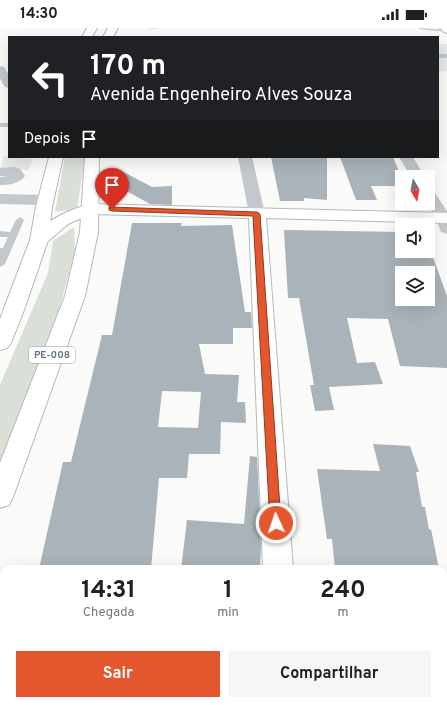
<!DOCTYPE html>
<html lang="pt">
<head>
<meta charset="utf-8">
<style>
  body { margin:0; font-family:Overpass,sans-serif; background:#f6f6f6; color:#202124; height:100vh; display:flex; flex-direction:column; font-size:15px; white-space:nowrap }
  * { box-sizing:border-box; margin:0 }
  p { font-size:13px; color:#757577 }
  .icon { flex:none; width:22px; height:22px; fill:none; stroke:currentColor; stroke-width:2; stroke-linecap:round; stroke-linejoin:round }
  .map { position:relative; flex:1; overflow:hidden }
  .drawer { position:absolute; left:0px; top:537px; width:447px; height:140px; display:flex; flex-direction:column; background:#fff; border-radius:12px 12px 0 0; box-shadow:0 4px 16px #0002 }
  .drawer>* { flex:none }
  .hud { position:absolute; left:8px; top:8px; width:431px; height:122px; border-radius:0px; box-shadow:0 4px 16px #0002; background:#202124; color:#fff; overflow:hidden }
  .needle { width:26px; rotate:170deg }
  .buttons { position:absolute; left:395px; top:142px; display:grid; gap:8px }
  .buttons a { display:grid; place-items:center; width:40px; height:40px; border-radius:0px; background:#fff; box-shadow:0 4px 16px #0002; font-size:20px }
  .pin { position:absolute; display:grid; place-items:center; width:34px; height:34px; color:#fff; margin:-41px -17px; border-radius:50% 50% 50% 0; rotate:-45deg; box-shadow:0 0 4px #0007 }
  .pin .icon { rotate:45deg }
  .me { position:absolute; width:44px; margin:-22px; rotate:357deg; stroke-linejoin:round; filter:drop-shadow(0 0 3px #0008) }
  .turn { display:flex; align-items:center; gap:14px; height:84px; padding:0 16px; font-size:18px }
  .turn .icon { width:52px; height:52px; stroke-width:2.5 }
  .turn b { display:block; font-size:28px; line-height:34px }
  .then { display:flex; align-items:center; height:38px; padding:0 16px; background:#0003; gap:8px; font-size:15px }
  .eta { display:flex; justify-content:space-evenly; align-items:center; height:68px; text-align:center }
  .eta b { font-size:24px; font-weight:700; line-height:28px }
  .button { display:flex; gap:8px; margin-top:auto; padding:8px 16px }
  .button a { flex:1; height:46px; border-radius:0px; background:#e4572e; color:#fff; font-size:16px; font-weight:700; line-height:46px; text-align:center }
  .button a+a { background:#f6f6f6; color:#202124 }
  .status { display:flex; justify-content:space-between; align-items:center; height:28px; padding:0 20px; background:#fff; direction:ltr }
  .status svg { height:11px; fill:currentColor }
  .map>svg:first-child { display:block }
  .built { fill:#e8e9e9 }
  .green { fill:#dadfd7 }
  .building { fill:#aab3b9; fill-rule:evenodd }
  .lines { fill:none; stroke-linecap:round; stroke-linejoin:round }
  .secondary-casing { stroke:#b3babf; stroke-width:2 }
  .highway-casing { stroke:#b4b9bd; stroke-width:2 }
  .path { stroke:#bbbfc2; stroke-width:1.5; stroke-dasharray:1 1; stroke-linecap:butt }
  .lane { fill:#c3c8cc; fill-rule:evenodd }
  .street { fill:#c3c8cc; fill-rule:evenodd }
  .secondary { fill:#fff; fill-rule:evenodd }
  .highway { fill:#fff; fill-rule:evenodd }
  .route { fill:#e4572e; stroke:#94391e }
  .labels { text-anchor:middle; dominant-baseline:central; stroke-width:4; stroke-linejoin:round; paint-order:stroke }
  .shield { fill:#fff; stroke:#939fa8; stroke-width:1 }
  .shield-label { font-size:10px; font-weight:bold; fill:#657683 }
</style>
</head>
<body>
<div class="status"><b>14:30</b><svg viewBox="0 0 49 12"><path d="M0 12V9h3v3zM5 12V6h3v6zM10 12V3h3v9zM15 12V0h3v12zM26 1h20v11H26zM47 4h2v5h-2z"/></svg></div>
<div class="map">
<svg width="447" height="677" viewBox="0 0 447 677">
  <rect width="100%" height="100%" fill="#fafaf8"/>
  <g class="built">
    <path d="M 438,16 L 447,16 L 447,43 L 438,44 Z"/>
    <path d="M 4,128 L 17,129 L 17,130 L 33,131 L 28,142 L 0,140 Z"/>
  </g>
  <g class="green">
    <path d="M 65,129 L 85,129 L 77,181 L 55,184 Z"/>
    <path d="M 74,199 L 75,223 L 56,293 L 0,433 L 0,357 L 48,245 L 53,213 Z"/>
  </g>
  <g class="building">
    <path d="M 271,129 L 327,129 L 327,172 L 304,170 L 304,173 L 280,173 Z"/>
    <path d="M 340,129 L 393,129 L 402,151 L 402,158 L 371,158 L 377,172 L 356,172 Z"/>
    <path d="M 116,140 L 152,159 L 172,158 L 172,177 L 150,176 L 114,156 Z"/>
    <path d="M 132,195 L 182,195 L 181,198 L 232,197 L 245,284 L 251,284 L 252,300 L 233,300 L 233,316 L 199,316 L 205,346 L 239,347 L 237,374 L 245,374 L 246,395 L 221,394 L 220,426 L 189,426 L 187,450 L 159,450 L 151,541 L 39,541 L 63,434 L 71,434 L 102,307 L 112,307 ZM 162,363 L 201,364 L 198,400 L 158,399 Z"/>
    <path d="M 284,202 L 402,204 L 402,223 L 428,223 L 428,215 L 447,268 L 447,340 L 400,338 L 388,291 L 347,290 L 357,335 L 375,334 L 383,356 L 329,359 L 334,382 L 315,383 L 310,357 L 314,357 L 299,270 L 288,270 ZM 402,245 L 428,245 L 428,271 L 402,271 Z"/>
    <path d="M 373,416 L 410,418 L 419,444 L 416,444 L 422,479 L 425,479 L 429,502 L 431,501 L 439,541 L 335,541 L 332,511 L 327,511 L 317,441 L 380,443 Z"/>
    <path d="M 250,428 L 257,429 L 261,517 L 260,541 L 181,541 L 187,492 L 244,496 Z"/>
  </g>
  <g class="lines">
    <defs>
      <g id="secondary">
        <path d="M 440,0 L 447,0 L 447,5 L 444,4 Z"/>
        <path d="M 90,176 L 447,185 L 447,195 L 266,190 L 293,541 L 263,541 L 249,190 L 91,186 L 68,196 L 45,216 L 39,217 L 33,216 L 30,212 C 44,193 68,182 90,176 Z"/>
        <path d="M 269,673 L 303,673 L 304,677 L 270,677 Z"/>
      </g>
      <g id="highway">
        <path d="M 87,0 L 97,0 L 92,9 L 82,9 Z"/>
        <path d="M 108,0 L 118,0 L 113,9 L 103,9 Z"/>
        <path d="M 49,129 L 63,129 L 52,179 L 48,212 L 24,282 L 11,315 L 7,320 L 0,322 L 0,291 L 30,212 L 36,179 Z"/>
        <path d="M 85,129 L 99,129 L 98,204 L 85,268 L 13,469 L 9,477 L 0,480 L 0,435 L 65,268 L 80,204 Z"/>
      </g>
    </defs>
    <use href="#secondary" class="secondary-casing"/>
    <use href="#highway" class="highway-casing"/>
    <path class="path" d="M 150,0 L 158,0"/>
    <g class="lane">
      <path d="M 418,0 L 447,2 L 447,4 L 420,1 Z"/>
      <rect x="438" y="26" width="9" height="4"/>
      <rect x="0" y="95" width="9" height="4"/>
      <path d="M 20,189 L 24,192 L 5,236 L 0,239 L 0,220 L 3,220 L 8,209 L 0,209 L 0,203 L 10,204 L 16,192 Z"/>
    </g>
    <g class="street">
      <path d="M 0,38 L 4,39 L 9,47 L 9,60 L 5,59 L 0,51 Z"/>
      <path d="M 238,129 L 252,129 L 265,186 L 263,189 L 257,191 L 251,189 L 249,186 Z"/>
      <path d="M 399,129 L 413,129 L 425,149 L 411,149 Z"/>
      <path d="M 14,139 C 20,140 22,143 25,148 C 19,156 9,157 0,157 L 0,149 L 8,148 L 0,148 L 0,140 Z"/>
      <path d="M 428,160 L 433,162 L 447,183 L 447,206 L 441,204 L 435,189 L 427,175 L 428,175 Z"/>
      <path d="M 0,166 L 46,167 L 51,169 L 54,172 L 51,175 L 46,177 L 0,176 Z"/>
    </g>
    <use href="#secondary" class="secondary"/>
    <use href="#highway" class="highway"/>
  </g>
  <path class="route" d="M 109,179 L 257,184 L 260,186 L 281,495 L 280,498 L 276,500 L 271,498 L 270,495 L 253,188 L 112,183 L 109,182 Z"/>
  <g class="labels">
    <rect class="shield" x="29" y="319" width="46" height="16" rx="3"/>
    <g class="shield-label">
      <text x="52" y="327">PE-008</text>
    </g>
  </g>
</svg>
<div class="buttons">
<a><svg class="needle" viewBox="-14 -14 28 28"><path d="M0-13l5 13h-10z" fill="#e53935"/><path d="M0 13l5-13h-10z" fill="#757577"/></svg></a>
<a><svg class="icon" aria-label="sound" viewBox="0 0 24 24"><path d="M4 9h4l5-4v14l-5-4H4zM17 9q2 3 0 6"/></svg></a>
<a><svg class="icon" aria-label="layers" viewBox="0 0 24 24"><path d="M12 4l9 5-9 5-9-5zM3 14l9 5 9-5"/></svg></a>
</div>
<div class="pin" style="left:112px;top:181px;background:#d93025"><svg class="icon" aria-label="arrive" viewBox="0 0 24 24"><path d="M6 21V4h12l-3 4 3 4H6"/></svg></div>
<svg class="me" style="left:276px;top:495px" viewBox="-20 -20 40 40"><circle r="17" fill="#e4572e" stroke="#fff" stroke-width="3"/><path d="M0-11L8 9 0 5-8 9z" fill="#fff"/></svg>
<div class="hud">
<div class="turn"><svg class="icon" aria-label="left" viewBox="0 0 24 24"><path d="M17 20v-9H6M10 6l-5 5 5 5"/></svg><div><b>170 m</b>Avenida Engenheiro Alves Souza</div></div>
<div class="then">Depois<svg class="icon" aria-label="arrive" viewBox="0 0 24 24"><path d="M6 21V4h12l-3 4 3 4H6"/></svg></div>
</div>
<section class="drawer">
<div class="eta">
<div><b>14:31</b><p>Chegada</p></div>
<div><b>1</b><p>min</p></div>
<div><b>240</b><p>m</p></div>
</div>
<div class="button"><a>Sair</a><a>Compartilhar</a></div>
</section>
</div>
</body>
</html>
